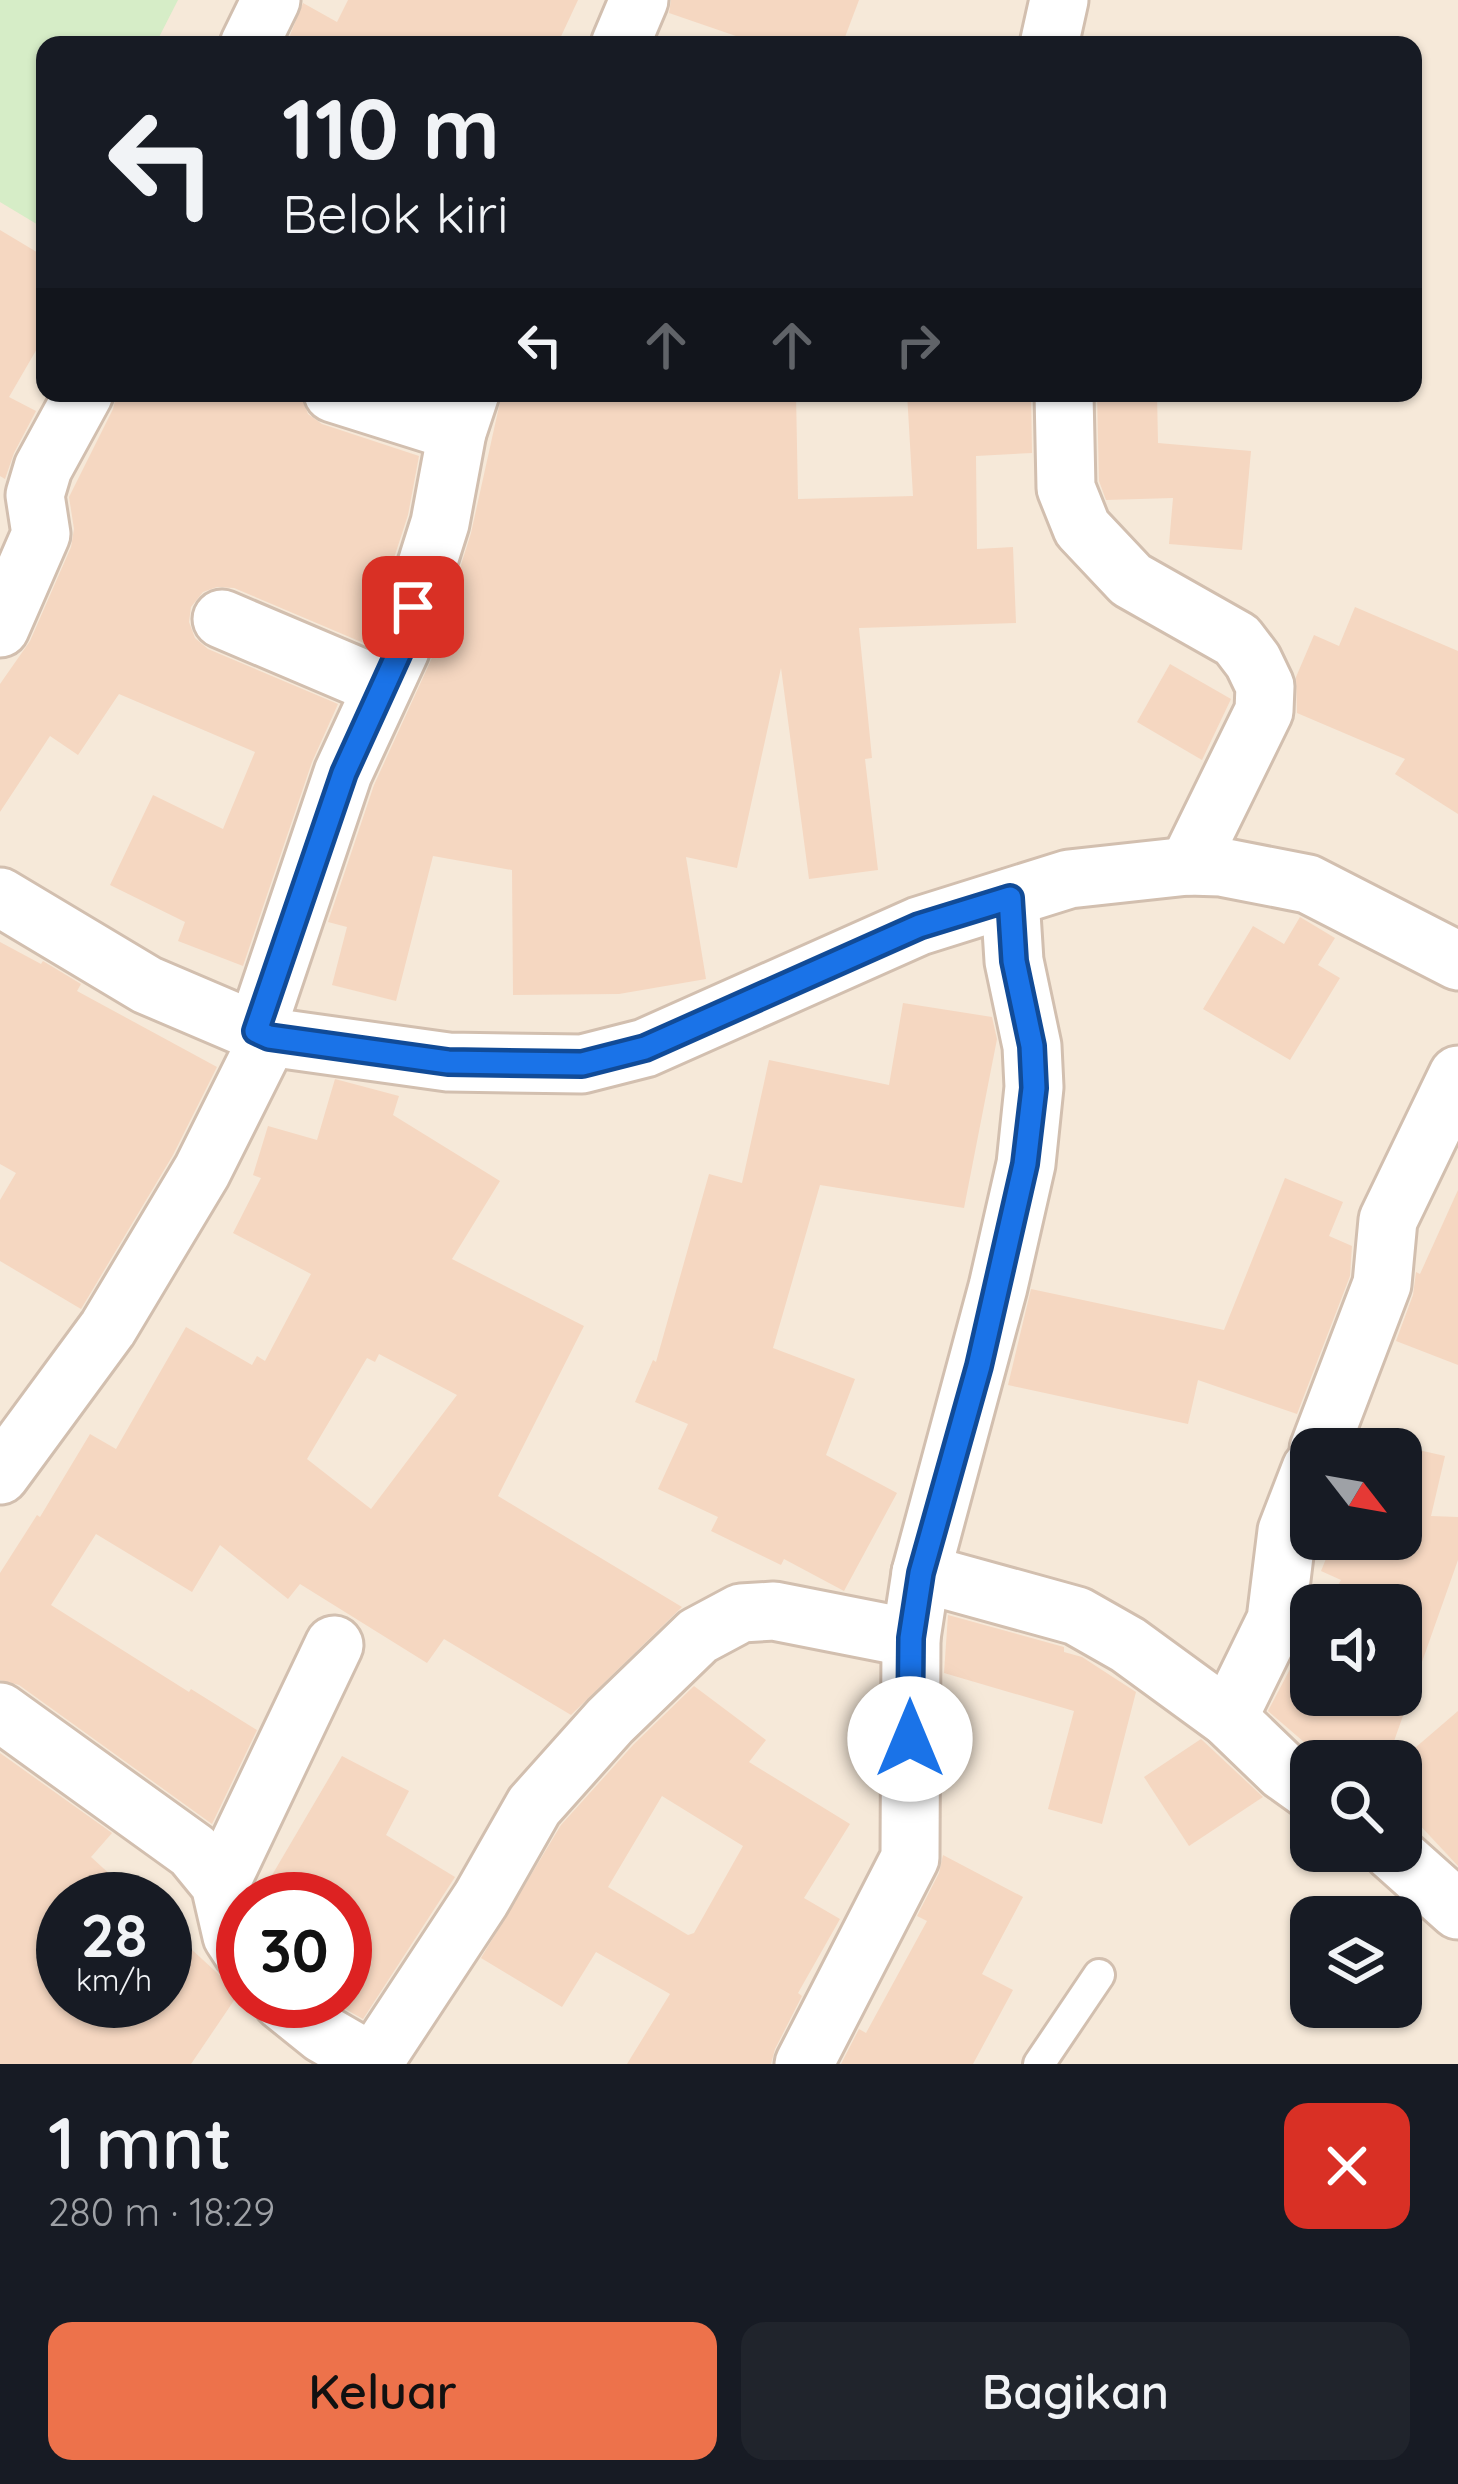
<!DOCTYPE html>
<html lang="id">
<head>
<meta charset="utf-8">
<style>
  body { margin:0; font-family:Quicksand,sans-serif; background:#20242c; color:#f1f3f6; height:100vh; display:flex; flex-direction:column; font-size:45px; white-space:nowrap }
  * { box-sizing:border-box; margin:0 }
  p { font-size:39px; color:#9ea1a6 }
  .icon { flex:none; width:66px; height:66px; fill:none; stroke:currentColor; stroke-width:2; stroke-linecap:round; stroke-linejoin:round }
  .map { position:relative; height:2064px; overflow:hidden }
  .drawer { display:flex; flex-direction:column; background:#171b24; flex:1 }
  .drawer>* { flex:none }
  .guide { position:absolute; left:36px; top:36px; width:1386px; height:366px; border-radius:24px; box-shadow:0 3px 9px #0004; background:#171b24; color:#f1f3f6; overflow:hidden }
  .needle { width:78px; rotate:121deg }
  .tools { position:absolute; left:1290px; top:1428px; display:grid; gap:24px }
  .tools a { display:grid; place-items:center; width:132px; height:132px; border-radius:24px; background:#171b24; box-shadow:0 3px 9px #0004; font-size:60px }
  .speed { position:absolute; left:36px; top:1872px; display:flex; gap:24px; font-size:60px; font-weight:700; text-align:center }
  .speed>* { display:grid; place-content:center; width:156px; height:156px; border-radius:50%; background:#171b24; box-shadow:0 3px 9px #0004; line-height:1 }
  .speed small { font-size:30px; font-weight:400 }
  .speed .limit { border:18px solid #d22; background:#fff; color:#111 }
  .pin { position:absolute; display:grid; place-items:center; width:102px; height:102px; color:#fff; margin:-51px; border-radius:24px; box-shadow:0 6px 18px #0006 }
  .me { position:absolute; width:132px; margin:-66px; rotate:0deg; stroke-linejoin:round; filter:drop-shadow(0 0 9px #0008) }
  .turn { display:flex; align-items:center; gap:42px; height:252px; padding:0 48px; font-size:54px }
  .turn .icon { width:156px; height:156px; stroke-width:2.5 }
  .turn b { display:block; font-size:84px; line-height:102px }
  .lanes { display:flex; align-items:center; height:114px; padding:0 48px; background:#0003; justify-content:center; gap:60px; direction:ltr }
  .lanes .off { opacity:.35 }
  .round { display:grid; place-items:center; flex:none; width:126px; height:126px; border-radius:24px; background:#20242c }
  .headline { display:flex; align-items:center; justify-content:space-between; height:204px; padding:0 48px }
  h1 { font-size:72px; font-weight:600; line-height:90px }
  .cta { display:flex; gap:24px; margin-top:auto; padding:24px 48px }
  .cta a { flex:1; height:138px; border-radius:24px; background:#ed724b; color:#111; font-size:48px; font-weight:600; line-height:138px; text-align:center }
  .cta a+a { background:#20242c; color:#f1f3f6 }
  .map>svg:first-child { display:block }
  .residential { fill:#f6e9d9; fill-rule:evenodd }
  .grass { fill:#d6edc7 }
  .building { fill:#f5d7c1; fill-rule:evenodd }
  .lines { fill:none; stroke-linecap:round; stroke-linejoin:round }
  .service-casing { stroke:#d2bfaf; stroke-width:36 }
  .minor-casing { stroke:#d2bfaf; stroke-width:63 }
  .service { stroke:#fff; stroke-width:30 }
  .minor { stroke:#fff; stroke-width:57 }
  .route-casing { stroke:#114b97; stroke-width:30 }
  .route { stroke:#1a73e8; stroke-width:21 }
</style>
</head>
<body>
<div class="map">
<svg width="1458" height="2064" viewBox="0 0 1458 2064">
  <rect width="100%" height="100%" fill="#fef7eb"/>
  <path class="residential" d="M 0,0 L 1458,0 L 1458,2064 L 0,2064 ZM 45,45 L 1413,45 L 1413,393 L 45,393 ZM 1311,1449 L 1401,1449 L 1401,1539 L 1311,1539 ZM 1311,1605 L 1401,1605 L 1401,1695 L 1311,1695 ZM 1311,1761 L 1401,1761 L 1401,1851 L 1311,1851 ZM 63,1899 L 165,1899 L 165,2001 L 63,2001 ZM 243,1899 L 345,1899 L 345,2001 L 243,2001 ZM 1311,1917 L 1401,1917 L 1401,2007 L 1311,2007 Z"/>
  <path class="grass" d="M 0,0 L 178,0 L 155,45 L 45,45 L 45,229 L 0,202 Z"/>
  <g class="building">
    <path d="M 348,0 L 578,0 L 557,45 L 286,45 L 303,3 L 337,22 Z"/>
    <path d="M 671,0 L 859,0 L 842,45 L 762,45 L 669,13 Z"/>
    <path d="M 0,230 L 45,257 L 45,335 L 9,397 L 36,411 L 14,453 L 5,479 L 0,476 Z"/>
    <path d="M 117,393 L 301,393 L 308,414 L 322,424 L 419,456 L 408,515 L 366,644 L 234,588 L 217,587 L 203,592 L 191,607 L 189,622 L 195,638 L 208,649 L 338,704 L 312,762 L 243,966 L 178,941 L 185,922 L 110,885 L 153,795 L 223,829 L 255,752 L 119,694 L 78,755 L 50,736 L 0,812 L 0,684 L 30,641 L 71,547 L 74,529 L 69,497 L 113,409 Z"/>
    <path d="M 502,393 L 796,393 L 798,499 L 913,496 L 907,393 L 1031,393 L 1032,453 L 976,456 L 977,549 L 1013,547 L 1016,623 L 859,628 L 872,758 L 865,759 L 878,870 L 809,879 L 781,668 L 737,868 L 686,857 L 706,979 L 619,994 L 513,995 L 512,870 L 433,856 L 396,1001 L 332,985 L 347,927 L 328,922 L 374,785 L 431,660 L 471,533 Z"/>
    <path d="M 1097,393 L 1157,393 L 1158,443 L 1251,451 L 1242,550 L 1169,544 L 1173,498 L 1106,500 L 1099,481 Z"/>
    <path d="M 1355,607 L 1458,651 L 1458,814 L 1395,774 L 1405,759 L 1297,713 L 1296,677 L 1314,635 L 1339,646 Z"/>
    <path d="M 1170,664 L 1231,699 L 1202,760 L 1137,722 Z"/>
    <path d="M 1300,917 L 1335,938 L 1318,965 L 1340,978 L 1290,1060 L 1203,1009 L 1253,926 L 1284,944 Z"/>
    <path d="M 0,942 L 41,964 L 43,961 L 81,984 L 77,991 L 217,1067 L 173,1155 L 81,1309 L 0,1261 L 0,1200 L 16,1173 L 0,1164 Z"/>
    <path d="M 903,1003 L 992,1017 L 997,1039 L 964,1208 L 820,1185 L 773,1348 L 855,1379 L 826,1455 L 897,1493 L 844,1591 L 784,1559 L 781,1565 L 711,1531 L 718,1517 L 658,1489 L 688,1424 L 635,1402 L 653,1360 L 656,1362 L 709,1174 L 742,1183 L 769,1060 L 889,1085 Z"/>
    <path d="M 335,1079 L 399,1096 L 393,1115 L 500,1181 L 452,1259 L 584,1326 L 498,1496 L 682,1607 L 571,1715 L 444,1639 L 427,1663 L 300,1584 L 288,1599 L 220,1545 L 192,1592 L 96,1534 L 51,1605 L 189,1692 L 191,1689 L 257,1730 L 212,1824 L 19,1685 L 0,1680 L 0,1573 L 37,1515 L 40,1517 L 90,1434 L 116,1449 L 186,1327 L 252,1365 L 257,1356 L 265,1361 L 311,1274 L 233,1233 L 261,1178 L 253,1175 L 268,1126 L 317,1140 ZM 379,1354 L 457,1395 L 371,1509 L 307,1459 L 367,1358 L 375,1362 Z"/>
    <path d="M 1285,1178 L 1343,1202 L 1329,1236 L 1352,1246 L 1350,1276 L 1297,1414 L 1198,1380 L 1188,1424 L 1008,1385 L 1031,1289 L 1224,1330 Z"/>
    <path d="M 1458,1190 L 1458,1365 L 1396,1341 L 1413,1295 L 1416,1272 L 1420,1274 Z"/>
    <path d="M 1401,1446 L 1445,1456 L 1431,1516 L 1458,1517 L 1458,1560 L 1387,1761 L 1326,1761 L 1268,1711 L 1311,1629 L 1311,1695 L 1401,1695 L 1401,1605 L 1326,1605 L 1341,1580 L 1321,1571 L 1334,1539 L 1401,1539 Z"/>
    <path d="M 948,1615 L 1064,1647 L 1064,1652 L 1082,1657 L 1136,1692 L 1102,1824 L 1048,1809 L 1074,1711 L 944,1673 Z"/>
    <path d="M 694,1686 L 766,1740 L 749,1762 L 850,1824 L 804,1898 L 840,1919 L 798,1993 L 802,1996 L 775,2049 L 771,2064 L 627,2064 L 670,1994 L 596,1952 L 562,2007 L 481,1958 L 561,1825 L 634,1744 ZM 662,1796 L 743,1846 L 694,1933 L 688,1935 L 608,1887 Z"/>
    <path d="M 1458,1711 L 1458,1866 L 1401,1805 L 1401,1760 Z"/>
    <path d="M 1201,1739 L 1263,1797 L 1189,1846 L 1144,1777 Z"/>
    <path d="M 0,1753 L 112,1833 L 91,1857 L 137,1899 L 63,1899 L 63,2001 L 165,2001 L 165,1925 L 239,1993 L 191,2064 L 0,2064 Z"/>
    <path d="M 342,1756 L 409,1791 L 386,1835 L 455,1877 L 363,2019 L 345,2009 L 345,1899 L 258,1899 Z"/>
    <path d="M 943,1855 L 1023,1897 L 982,1974 L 1013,1990 L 973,2064 L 841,2064 L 859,2029 L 866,2033 L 927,1921 L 917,1916 L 939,1873 Z"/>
  </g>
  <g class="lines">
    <defs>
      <path id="service" d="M 1039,2064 L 1099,1975"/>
      <g id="minor">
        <path d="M 249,45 L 271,0"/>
        <path d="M 620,45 L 639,0"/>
        <path d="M 1049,45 L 1059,0"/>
        <path d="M 333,393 L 457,432"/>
        <path d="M 1064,393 L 1066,488 L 1082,528 L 1131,580 L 1237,640 L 1253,661 L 1265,686 L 1264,711 L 1188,866"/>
        <path d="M 222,619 L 382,687"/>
        <path d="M 0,628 L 41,534 L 35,495 L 43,468 L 84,393"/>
        <path d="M 0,897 L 147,985 L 269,1037 L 448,1062 L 582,1064 L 645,1048 L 919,926 L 1069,879 L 1188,866 L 1221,867 L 1308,884 L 1458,961"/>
        <path d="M 256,1031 L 343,773 L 400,650 L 440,523 L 457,432 L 470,393"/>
        <path d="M 1319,1449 L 1382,1284 L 1388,1220 L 1458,1075"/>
        <path d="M 0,1475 L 108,1328 L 202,1171 L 269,1037"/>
        <path d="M 921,1573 L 1077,1616 L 1128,1645 L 1228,1718 L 1283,1771 L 1311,1791"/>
        <path d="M 0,1712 L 193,1851 L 220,1884 L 232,1936 L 243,1953"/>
        <path d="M 1228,1718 L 1276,1620 L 1287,1531 L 1311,1469"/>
        <path d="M 1392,1851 L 1458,1910"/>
        <path d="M 220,1884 L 334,1645"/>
        <path d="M 282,2001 L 323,2034 L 375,2064"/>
        <path d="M 373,2063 L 481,1899 L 534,1806 L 610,1721 L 698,1636 L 741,1613 L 774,1611 L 911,1638"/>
        <path d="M 804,2064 L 910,1858 L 911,1638 L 921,1573 L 998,1287 L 1026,1164 L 1034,1087 L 1032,1046 L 1014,961 L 1010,898"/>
      </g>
    </defs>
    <use href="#service" class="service-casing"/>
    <use href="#minor" class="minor-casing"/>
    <use href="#service" class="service"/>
    <use href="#minor" class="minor"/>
  </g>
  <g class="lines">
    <defs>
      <path id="route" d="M 413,607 L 400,650 L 344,773 L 256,1031 L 269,1037 L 448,1062 L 582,1064 L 645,1048 L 919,926 L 1010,898 L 1014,961 L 1032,1046 L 1034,1088 L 1025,1164 L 979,1366 L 921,1573 L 911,1638 L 910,1739"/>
    </defs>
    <use href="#route" class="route-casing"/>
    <use href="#route" class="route"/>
  </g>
</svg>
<div class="tools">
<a><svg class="needle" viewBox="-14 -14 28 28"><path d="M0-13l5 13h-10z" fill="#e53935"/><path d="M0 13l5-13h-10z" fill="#9ea1a6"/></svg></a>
<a><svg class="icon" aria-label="sound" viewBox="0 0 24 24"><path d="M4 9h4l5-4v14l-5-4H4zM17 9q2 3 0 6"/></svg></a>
<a><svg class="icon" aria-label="search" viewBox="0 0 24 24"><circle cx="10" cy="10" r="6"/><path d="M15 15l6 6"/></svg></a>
<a><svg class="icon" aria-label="layers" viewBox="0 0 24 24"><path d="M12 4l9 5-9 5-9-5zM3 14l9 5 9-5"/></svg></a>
</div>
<div class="speed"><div>28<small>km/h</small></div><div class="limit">30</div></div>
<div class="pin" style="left:413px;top:607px;background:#d93025"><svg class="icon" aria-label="arrive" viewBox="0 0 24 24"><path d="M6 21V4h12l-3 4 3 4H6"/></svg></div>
<svg class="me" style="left:910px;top:1739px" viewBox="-20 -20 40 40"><circle r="19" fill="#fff"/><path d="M0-13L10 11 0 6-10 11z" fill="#1a73e8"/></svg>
<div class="guide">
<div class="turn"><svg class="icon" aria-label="left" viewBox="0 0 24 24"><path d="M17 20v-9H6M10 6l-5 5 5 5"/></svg><div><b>110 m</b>Belok kiri</div></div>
<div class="lanes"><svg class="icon" aria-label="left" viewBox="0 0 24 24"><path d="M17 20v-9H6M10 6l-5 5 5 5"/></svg><svg class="icon off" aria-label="ahead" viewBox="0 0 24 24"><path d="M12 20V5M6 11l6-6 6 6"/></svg><svg class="icon off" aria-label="ahead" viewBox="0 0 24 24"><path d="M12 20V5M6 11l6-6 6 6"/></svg><svg class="icon off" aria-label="right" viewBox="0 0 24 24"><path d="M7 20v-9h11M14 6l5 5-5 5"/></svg></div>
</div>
</div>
<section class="drawer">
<div class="headline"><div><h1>1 mnt</h1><p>280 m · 18:29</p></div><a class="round" style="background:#d93025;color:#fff"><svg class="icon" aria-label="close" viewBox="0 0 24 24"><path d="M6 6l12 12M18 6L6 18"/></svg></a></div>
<div class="cta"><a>Keluar</a><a>Bagikan</a></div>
</section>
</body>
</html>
